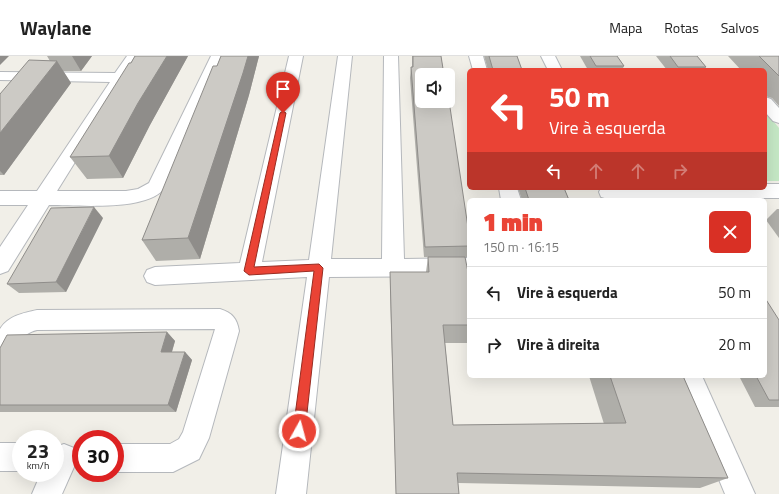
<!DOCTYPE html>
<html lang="pt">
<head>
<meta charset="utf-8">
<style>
  body { margin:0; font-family:"Titillium Web",sans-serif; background:#f6f6f6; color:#222; height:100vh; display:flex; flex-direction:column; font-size:15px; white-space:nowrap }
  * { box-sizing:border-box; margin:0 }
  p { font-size:13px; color:#767676 }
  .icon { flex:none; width:22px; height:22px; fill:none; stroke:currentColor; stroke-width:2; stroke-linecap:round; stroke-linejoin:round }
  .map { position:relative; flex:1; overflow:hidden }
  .details { position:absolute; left:467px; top:142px; width:300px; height:180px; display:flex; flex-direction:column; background:#fff; border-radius:6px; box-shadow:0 4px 16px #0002 }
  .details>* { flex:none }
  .banner { position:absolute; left:467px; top:12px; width:300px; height:122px; border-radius:6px; box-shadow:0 4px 16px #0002; background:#ea4335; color:#fff; overflow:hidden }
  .controls { position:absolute; left:415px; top:12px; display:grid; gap:8px }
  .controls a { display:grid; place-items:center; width:40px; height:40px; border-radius:6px; background:#fff; box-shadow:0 4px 16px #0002; font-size:20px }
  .speed { position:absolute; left:12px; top:374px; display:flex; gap:8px; font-size:20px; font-weight:700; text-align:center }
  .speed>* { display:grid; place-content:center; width:52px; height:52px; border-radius:50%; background:#fff; box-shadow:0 4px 16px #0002; line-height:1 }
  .speed small { font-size:10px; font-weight:400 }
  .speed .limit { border:6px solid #d22; background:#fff; color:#111 }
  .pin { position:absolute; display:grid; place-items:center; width:34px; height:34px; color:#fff; margin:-41px -17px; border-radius:50% 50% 50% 0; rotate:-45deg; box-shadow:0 0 4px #0007 }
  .pin .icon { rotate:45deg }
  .me { position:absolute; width:44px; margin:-22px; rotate:7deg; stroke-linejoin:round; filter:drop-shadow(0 0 3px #0008) }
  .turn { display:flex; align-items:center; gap:14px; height:84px; padding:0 16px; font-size:18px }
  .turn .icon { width:52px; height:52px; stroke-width:2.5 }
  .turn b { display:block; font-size:28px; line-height:34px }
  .lanes { display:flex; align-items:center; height:38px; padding:0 16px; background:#0003; justify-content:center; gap:20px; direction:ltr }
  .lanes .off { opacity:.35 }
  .round { display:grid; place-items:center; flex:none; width:42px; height:42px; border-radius:6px; background:#f6f6f6 }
  .headline { display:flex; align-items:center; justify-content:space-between; height:68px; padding:0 16px }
  h1 { font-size:24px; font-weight:800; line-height:30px; color:#ea4335 }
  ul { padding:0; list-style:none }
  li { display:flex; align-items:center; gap:12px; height:52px; padding:0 16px; border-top:1px solid #e0e0e0 }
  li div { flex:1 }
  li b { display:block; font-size:15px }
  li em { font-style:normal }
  header { display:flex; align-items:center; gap:24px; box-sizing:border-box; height:56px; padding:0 20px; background:#fff; border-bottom:1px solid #e0e0e0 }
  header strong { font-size:19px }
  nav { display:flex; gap:22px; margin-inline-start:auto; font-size:14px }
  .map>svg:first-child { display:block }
  .green { fill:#c5e8c5 }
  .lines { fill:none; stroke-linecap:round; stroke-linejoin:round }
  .minor-casing { stroke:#b5b8bc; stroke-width:2 }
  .minor { fill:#fff; fill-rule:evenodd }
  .wall { fill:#afaea9 }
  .shaded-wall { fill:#8f8d8a }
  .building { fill:#cccac5; stroke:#8f8d8a }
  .route { fill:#ea4335; stroke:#982c22 }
</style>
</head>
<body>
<header>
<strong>Waylane</strong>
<nav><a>Mapa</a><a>Rotas</a><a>Salvos</a></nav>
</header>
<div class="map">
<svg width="779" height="438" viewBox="0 0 779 438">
  <rect width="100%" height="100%" fill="#f1efe8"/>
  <path class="green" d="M 765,55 L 779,72 L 779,125 L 765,125 Z"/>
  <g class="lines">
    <defs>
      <g id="minor">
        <path d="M 127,0 L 141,0 L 57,135 L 126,135 L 138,133 L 149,127 L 211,0 L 225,0 L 165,131 C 150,156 76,149 49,149 L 8,215 L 0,218 L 0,191 L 28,149 L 0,149 L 0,135 L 37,135 L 110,26 L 0,24 L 0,16 L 115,17 Z"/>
        <path d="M 289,0 L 303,0 L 262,206 L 309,204 L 338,0 L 352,0 L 331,203 L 382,203 L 384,0 L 398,0 L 404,203 L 469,202 L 469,220 L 329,221 L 306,438 L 276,438 L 307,221 L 155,229 L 147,226 L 144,220 L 147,214 L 155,211 L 240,207 Z"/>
        <path d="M 469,0 L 483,0 L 487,14 L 473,14 Z"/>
        <path d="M 541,0 L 555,0 L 562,14 L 548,14 Z"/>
        <path d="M 765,41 L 771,43 L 779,52 L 779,67 L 773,65 L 765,56 Z"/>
        <path d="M 765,128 L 779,128 L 779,142 L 608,143 L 601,141 L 599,136 L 601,132 L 765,132 Z"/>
        <path d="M 499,132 L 517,132 L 521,144 L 501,144 Z"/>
        <path d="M 220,253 C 232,257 237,262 239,275 L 209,382 L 199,403 L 173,416 L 115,416 L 115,388 L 170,388 L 179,383 L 183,376 L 215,273 L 37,274 C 20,278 16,291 9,306 L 0,309 L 0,273 C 8,260 23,257 37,254 Z"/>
        <path d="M 676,320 L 702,320 L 755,438 L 725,438 Z"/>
        <rect x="0" y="387" width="21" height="28"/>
        <path d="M 64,388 L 74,392 L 78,402 L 62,438 L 32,438 L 41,417 L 55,417 L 55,391 Z"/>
      </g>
    </defs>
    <use href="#minor" class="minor-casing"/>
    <use href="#minor" class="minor"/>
  </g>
  <g class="wall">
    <path d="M 47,0 L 92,0 L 81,15 L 63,15 L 71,27 L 4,119 L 0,119 L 0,38 L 50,5 Z"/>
    <path d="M 135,0 L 188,0 L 150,69 L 123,122 L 87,123 L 70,101 Z"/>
    <path d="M 221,0 L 259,0 L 249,39 L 200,203 L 156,205 L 142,184 Z"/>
    <path d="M 412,0 L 441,0 L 469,178 L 469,198 L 468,201 L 424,201 L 410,22 L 411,11 L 412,11 Z"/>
    <path d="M 484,0 L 517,0 L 522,14 L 488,14 Z"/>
    <path d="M 580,0 L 617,0 L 624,10 L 622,14 L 588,14 Z"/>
    <path d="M 656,0 L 697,0 L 706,11 L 704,14 L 667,14 Z"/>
    <path d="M 728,0 L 779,0 L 779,50 L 772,42 L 765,40 L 765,14 L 741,14 Z"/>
    <path d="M 518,132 L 564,132 L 569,144 L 522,144 Z"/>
    <path d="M 777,153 L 779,153 L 779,182 L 766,164 Z"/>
    <path d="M 103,162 L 66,236 L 19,237 L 7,228 Z"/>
    <path d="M 428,201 L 469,216 L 469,287 L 445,287 L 453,369 L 604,368 L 589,320 L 683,320 L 728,422 L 700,432 L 458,427 L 459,438 L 396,438 L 390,235 L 390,216 L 426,216 Z"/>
    <path d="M 779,264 L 779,351 L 755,351 L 739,320 L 765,320 Z"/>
    <path d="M 167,276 L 175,285 L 172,296 L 185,296 L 192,304 L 176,356 L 0,356 L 0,292 Z"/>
  </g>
  <g class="shaded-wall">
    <path d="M 0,0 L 9,0 L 0,9 Z"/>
    <path d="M 72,0 L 92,0 L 81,15 Z"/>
    <path d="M 167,0 L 188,0 L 150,69 L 123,122 L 109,100 L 138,47 Z"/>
    <path d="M 248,0 L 259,0 L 249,39 L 200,203 L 188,182 Z"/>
    <path d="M 57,5 L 71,27 L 4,119 L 0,115 L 0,77 Z"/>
    <path d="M 94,151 L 103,162 L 66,236 L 56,226 Z"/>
    <path d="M 167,276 L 175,285 L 169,305 L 161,296 Z"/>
    <path d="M 185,296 L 192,304 L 176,356 L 168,349 Z"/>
  </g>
  <g class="building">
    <path d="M 135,0 L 167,0 L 138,47 L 109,100 L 70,101 L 129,7 L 131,7 Z"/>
    <path d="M 221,0 L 248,0 L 243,17 L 188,182 L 142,184 L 213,10 L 217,10 Z"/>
    <path d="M 413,0 L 441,0 L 444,19 L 422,19 L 422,45 L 448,45 L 448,38 L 469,178 L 469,190 L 425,191 L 411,11 L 413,11 Z"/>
    <path d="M 489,0 L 517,0 L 522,14 L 493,14 Z"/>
    <path d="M 590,0 L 617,0 L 624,10 L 596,10 Z"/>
    <path d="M 670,0 L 697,0 L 706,11 L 678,11 Z"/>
    <path d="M 759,0 L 779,0 L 779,20 Z"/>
    <path d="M 29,4 L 57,5 L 0,77 L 0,38 Z"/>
    <path d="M 525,132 L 564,132 L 569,144 L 529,144 Z"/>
    <path d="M 94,151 L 56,226 L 7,228 L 51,152 Z"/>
    <path d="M 428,201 L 465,201 L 468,216 L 469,216 L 469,269 L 443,269 L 453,369 L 626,367 L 610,320 L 683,320 L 728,422 L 457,417 L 459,438 L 396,438 L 390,216 L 429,216 Z"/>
    <path d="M 765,242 L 779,264 L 779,344 L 769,344 L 756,320 L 765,320 Z"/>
    <path d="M 167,276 L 161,296 L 185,296 L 168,349 L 0,349 L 0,292 L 7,279 Z"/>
  </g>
  <path class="route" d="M 283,55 L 286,57 L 254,211 L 319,208 L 323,212 L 305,375 L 303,379 L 299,380 L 295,379 L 293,375 L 314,215 L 249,219 L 244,215 L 280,57 Z"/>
</svg>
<div class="controls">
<a><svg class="icon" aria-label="sound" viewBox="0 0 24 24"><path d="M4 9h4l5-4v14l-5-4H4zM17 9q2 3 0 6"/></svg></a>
</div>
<div class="speed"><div>23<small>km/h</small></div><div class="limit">30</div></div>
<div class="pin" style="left:283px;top:57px;background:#d93025"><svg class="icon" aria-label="arrive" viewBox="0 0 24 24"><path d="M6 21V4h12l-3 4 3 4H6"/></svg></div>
<svg class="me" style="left:299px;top:375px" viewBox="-20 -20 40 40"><circle r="17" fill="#ea4335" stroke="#fff" stroke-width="3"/><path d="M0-11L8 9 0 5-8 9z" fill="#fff"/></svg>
<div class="banner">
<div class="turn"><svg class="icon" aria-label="left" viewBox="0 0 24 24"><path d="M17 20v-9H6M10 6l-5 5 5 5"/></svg><div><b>50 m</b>Vire à esquerda</div></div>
<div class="lanes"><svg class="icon" aria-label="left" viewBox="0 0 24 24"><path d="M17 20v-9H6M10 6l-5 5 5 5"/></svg><svg class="icon off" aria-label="ahead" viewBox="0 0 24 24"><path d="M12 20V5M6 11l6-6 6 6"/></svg><svg class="icon off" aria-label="ahead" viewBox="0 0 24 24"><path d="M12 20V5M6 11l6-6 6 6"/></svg><svg class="icon off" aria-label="right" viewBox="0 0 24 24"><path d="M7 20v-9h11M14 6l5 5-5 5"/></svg></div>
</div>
<section class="details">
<div class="headline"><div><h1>1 min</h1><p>150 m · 16:15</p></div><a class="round" style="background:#d93025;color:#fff"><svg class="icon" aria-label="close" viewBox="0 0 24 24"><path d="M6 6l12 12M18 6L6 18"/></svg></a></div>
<ul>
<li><svg class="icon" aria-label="left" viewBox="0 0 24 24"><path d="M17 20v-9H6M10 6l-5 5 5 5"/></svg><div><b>Vire à esquerda</b></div><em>50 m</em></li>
<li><svg class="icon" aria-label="right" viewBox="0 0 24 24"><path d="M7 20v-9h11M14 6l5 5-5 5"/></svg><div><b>Vire à direita</b></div><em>20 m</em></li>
</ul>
</section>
</div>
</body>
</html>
